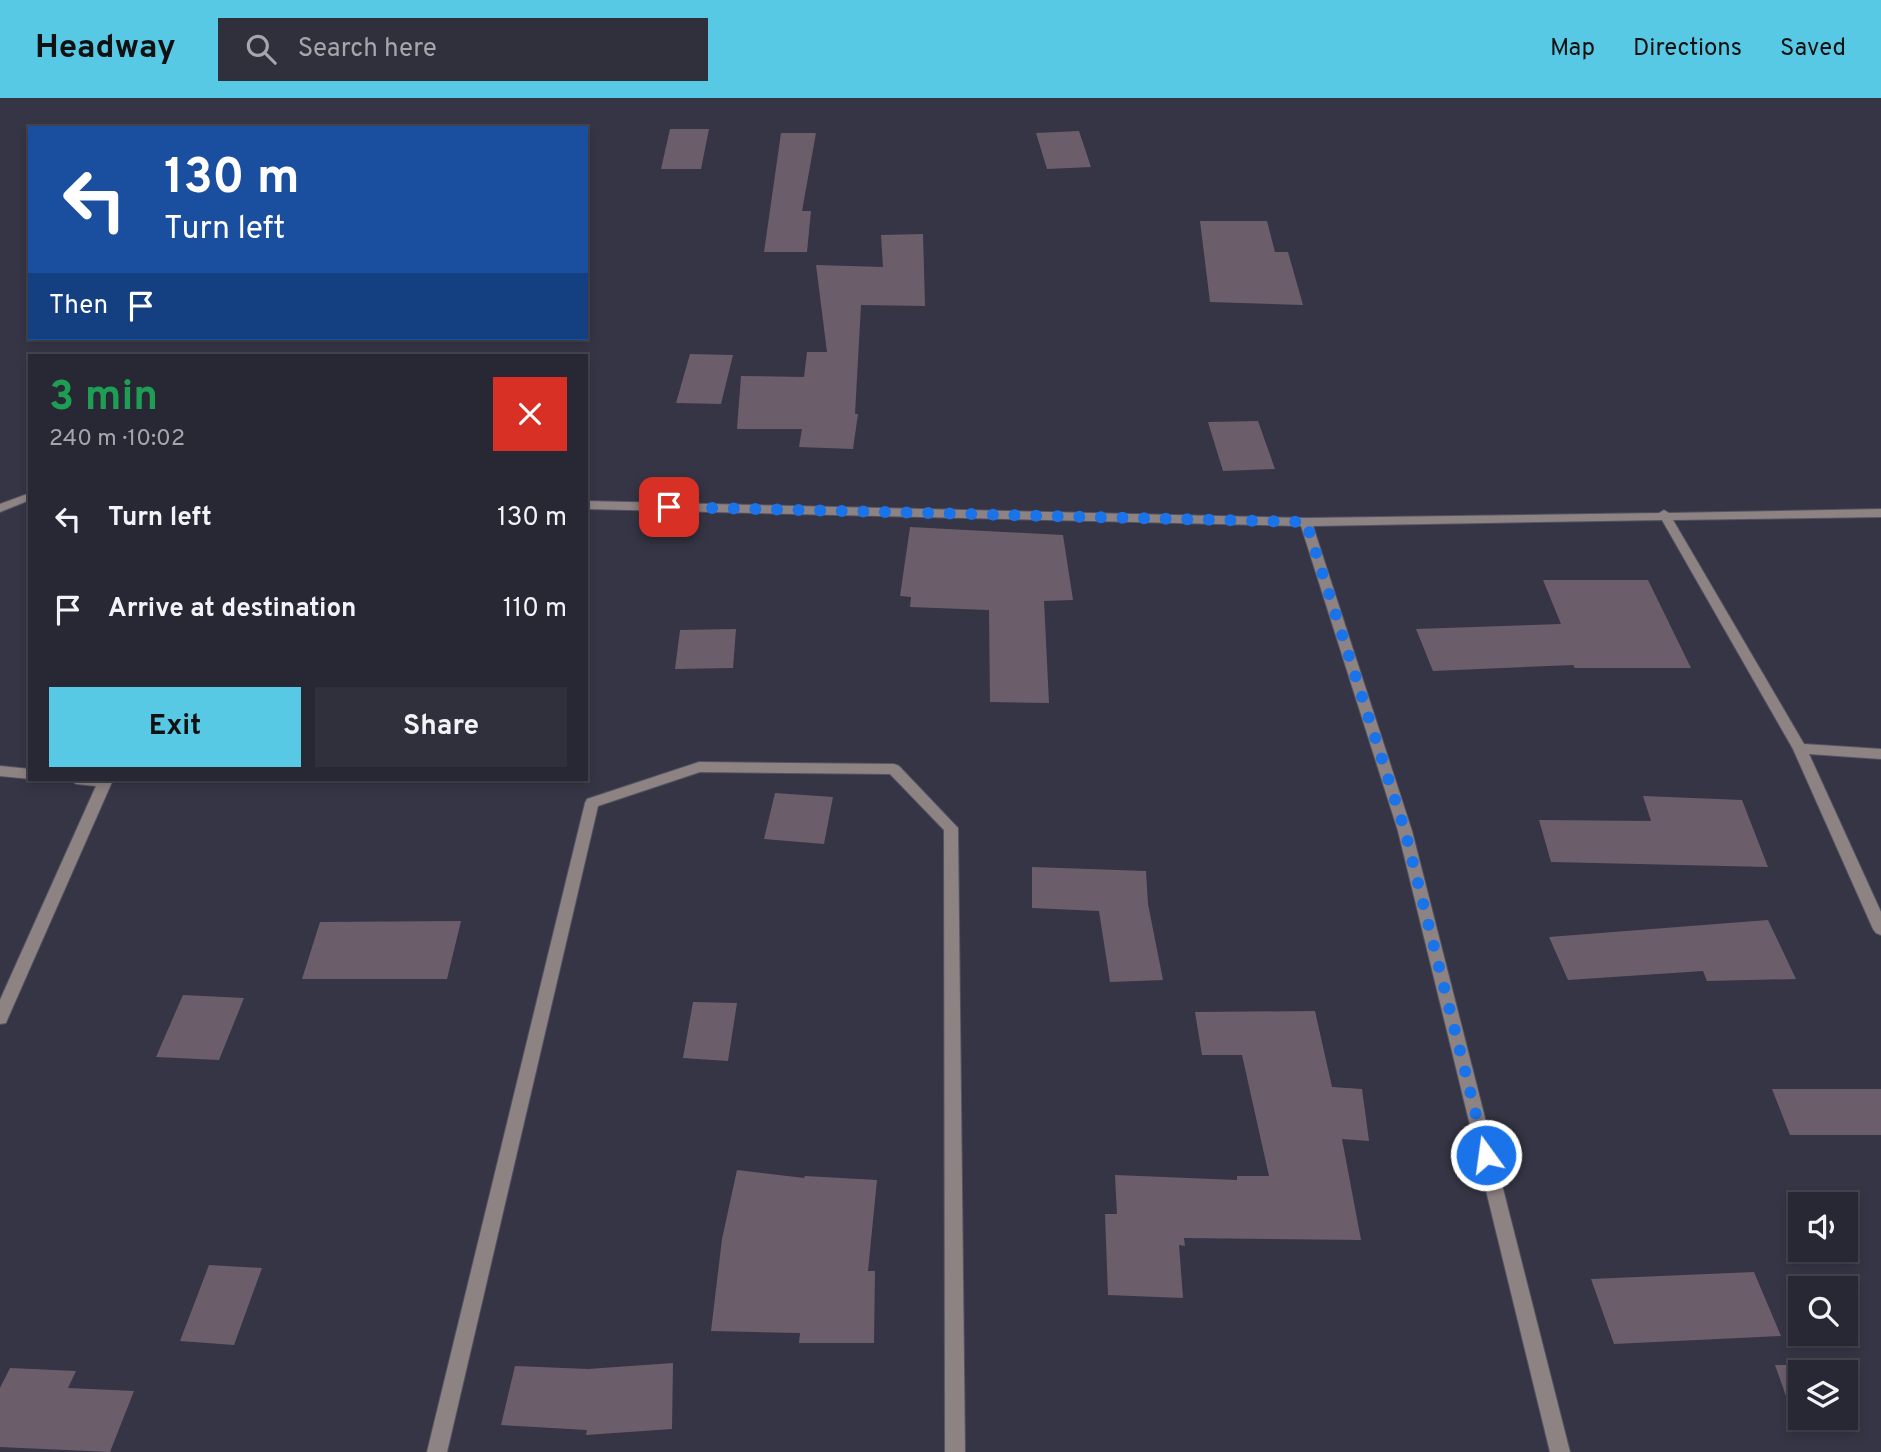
<!DOCTYPE html>
<html lang="en">
<head>
<meta charset="utf-8">
<style>
  body { margin:0; font-family:Overpass,sans-serif; background:#30303c; color:#f1f3f6; height:100vh; display:flex; flex-direction:column; font-size:26px; white-space:nowrap }
  * { box-sizing:border-box; margin:0 }
  p { font-size:23px; color:#a5a6ac }
  .icon { flex:none; width:38px; height:38px; fill:none; stroke:currentColor; stroke-width:2; stroke-linecap:round; stroke-linejoin:round }
  .map { position:relative; flex:1; overflow:hidden }
  .details { position:absolute; left:28px; top:256px; width:560px; height:427px; display:flex; flex-direction:column; background:#282834; border-radius:0px; box-shadow:0 4px 10px #0003,0 0 0 2px #44444f }
  .details>* { flex:none }
  .guide { position:absolute; left:28px; top:28px; width:560px; height:214px; border-radius:0px; box-shadow:0 4px 10px #0003,0 0 0 2px #44444f; background:#1a4fa0; color:#fff; overflow:hidden }
  .buttons { position:absolute; left:1788px; top:1094px; display:grid; gap:14px }
  .buttons a { display:grid; place-items:center; width:70px; height:70px; border-radius:0px; background:#282834; box-shadow:0 4px 10px #0003,0 0 0 2px #44444f; font-size:35px }
  .pin { position:absolute; display:grid; place-items:center; width:60px; height:60px; color:#fff; margin:-30px; border-radius:14px; box-shadow:0 4px 10px #0006 }
  .me { position:absolute; width:77px; margin:-38px; rotate:346deg; stroke-linejoin:round; filter:drop-shadow(0 0 5px #0008) }
  .turn { display:flex; align-items:center; gap:24px; height:147px; padding:0 21px; font-size:32px }
  .turn .icon { width:91px; height:91px; stroke-width:2.5 }
  .turn b { display:block; font-size:49px; line-height:60px }
  .then { display:flex; align-items:center; height:66px; padding:0 21px; background:#0003; gap:14px; font-size:26px }
  .round { display:grid; place-items:center; flex:none; width:74px; height:74px; border-radius:0px; background:#30303c }
  .overview { display:flex; align-items:center; justify-content:space-between; height:119px; padding:0 21px }
  h1 { font-size:42px; font-weight:700; line-height:52px; color:#1e9e55 }
  .button { display:flex; gap:14px; margin-top:auto; padding:14px 21px }
  .button a { flex:1; height:80px; border-radius:0px; background:#58c9e4; color:#111; font-size:28px; font-weight:700; line-height:80px; text-align:center }
  .button a+a { background:#30303c; color:#f1f3f6 }
  ul { padding:0; list-style:none }
  li { display:flex; align-items:center; gap:21px; height:91px; padding:0 21px }
  li div { flex:1 }
  li b { display:block; font-size:26px }
  li em { font-style:normal }
  header { display:flex; align-items:center; gap:42px; box-sizing:border-box; height:98px; padding:0 35px; background:#58c9e4; color:#111 }
  header strong { font-size:33px }
  nav { display:flex; gap:38px; margin-inline-start:auto; font-size:24px }
  .search { width:490px; height:63px; background:#30303c; display:flex; align-items:center; gap:18px; box-sizing:border-box; padding:0 24px; border-radius:0px; color:#a5a6ac; font-size:26px }
  .map>svg:first-child { display:block }
  .building { fill:#6c5d6b }
  .lines { fill:none; stroke-linecap:round; stroke-linejoin:round }
  .street-casing { stroke:#545363; stroke-width:2 }
  .street { fill:#8e8383; fill-rule:evenodd }
  .route { stroke:#1a73e8; stroke-width:12; stroke-dasharray:0 21.6 }
</style>
</head>
<body>
<header>
<strong>Headway</strong>
<div class="search"><svg class="icon" aria-label="search" viewBox="0 0 24 24"><circle cx="10" cy="10" r="6"/><path d="M15 15l6 6"/></svg>Search here</div>
<nav><a>Map</a><a>Directions</a><a>Saved</a></nav>
</header>
<div class="map">
<svg width="1881" height="1354" viewBox="0 0 1881 1354">
  <rect width="100%" height="100%" fill="#363545"/>
  <g class="building">
    <path d="M 670,31 L 709,31 L 701,71 L 661,71 Z"/>
    <path d="M 1079,33 L 1091,69 L 1047,71 L 1036,35 Z"/>
    <path d="M 781,35 L 816,35 L 802,113 L 811,113 L 807,154 L 764,154 Z"/>
    <path d="M 1200,123 L 1267,123 L 1275,154 L 1288,154 L 1303,207 L 1210,204 Z"/>
    <path d="M 923,136 L 925,208 L 861,207 L 855,316 L 858,316 L 853,351 L 799,349 L 802,331 L 737,331 L 741,278 L 804,279 L 807,254 L 827,254 L 816,167 L 883,169 L 881,137 Z"/>
    <path d="M 690,256 L 733,257 L 721,306 L 676,305 Z"/>
    <path d="M 1258,323 L 1275,371 L 1223,373 L 1208,324 Z"/>
    <path d="M 910,429 L 1063,437 L 1073,502 L 1044,503 L 1049,605 L 990,604 L 989,512 L 910,509 L 911,499 L 900,498 Z"/>
    <path d="M 1543,482 L 1648,482 L 1691,570 L 1575,570 L 1573,567 L 1433,573 L 1416,531 L 1561,526 Z"/>
    <path d="M 736,531 L 733,570 L 675,571 L 680,532 Z"/>
    <path d="M 775,695 L 833,699 L 824,746 L 764,741 Z"/>
    <path d="M 1643,698 L 1742,702 L 1768,769 L 1551,764 L 1539,722 L 1651,723 Z"/>
    <path d="M 1032,769 L 1146,773 L 1148,806 L 1163,882 L 1110,884 L 1099,813 L 1032,810 Z"/>
    <path d="M 1768,822 L 1796,881 L 1707,883 L 1703,873 L 1568,882 L 1549,839 Z"/>
    <path d="M 461,823 L 447,881 L 302,881 L 320,824 Z"/>
    <path d="M 183,897 L 244,900 L 219,962 L 156,959 Z"/>
    <path d="M 693,904 L 737,905 L 728,963 L 683,960 Z"/>
    <path d="M 1315,913 L 1332,989 L 1362,991 L 1369,1043 L 1342,1041 L 1361,1142 L 1184,1140 L 1185,1148 L 1179,1147 L 1183,1200 L 1108,1197 L 1105,1116 L 1117,1116 L 1115,1077 L 1237,1082 L 1237,1078 L 1269,1078 L 1242,957 L 1202,957 L 1195,914 Z"/>
    <path d="M 1772,991 L 1881,991 L 1881,1037 L 1790,1037 Z"/>
    <path d="M 737,1072 L 804,1080 L 805,1078 L 877,1082 L 868,1173 L 875,1173 L 874,1245 L 799,1245 L 800,1235 L 711,1233 L 722,1141 Z"/>
    <path d="M 209,1167 L 262,1170 L 234,1247 L 180,1243 Z"/>
    <path d="M 1754,1174 L 1781,1238 L 1614,1246 L 1591,1181 Z"/>
    <path d="M 673,1265 L 672,1331 L 586,1337 L 587,1332 L 501,1327 L 515,1268 L 588,1271 Z"/>
    <path d="M 1775,1267 L 1811,1267 L 1814,1274 L 1801,1274 L 1801,1320 L 1831,1320 L 1834,1327 L 1796,1326 Z"/>
    <path d="M 10,1270 L 76,1273 L 68,1290 L 134,1293 L 110,1354 L 0,1349 L 0,1290 Z"/>
  </g>
  <g class="lines">
    <defs>
      <g id="street">
        <path d="M 30,395 L 30,402 L 0,414 L 0,406 Z"/>
        <path d="M 586,403 L 1306,420 L 1659,415 L 1664,412 L 1669,415 L 1881,411 L 1881,419 L 1673,422 L 1804,646 L 1881,651 L 1881,661 L 1809,656 L 1881,814 L 1881,837 L 1876,835 L 1873,831 L 1793,651 L 1662,422 L 1313,428 L 1412,733 L 1570,1354 L 1550,1354 L 1398,733 L 1301,428 L 586,411 Z"/>
        <path d="M 699,664 L 894,666 L 899,668 L 958,730 L 965,1354 L 945,1354 L 944,732 L 890,676 L 700,674 L 598,708 L 447,1354 L 427,1354 L 585,705 L 587,701 Z"/>
        <path d="M 0,668 L 30,671 L 31,681 L 0,678 Z"/>
        <path d="M 69,681 L 110,681 L 112,684 L 8,920 L 6,925 L 0,926 L 0,902 L 96,688 L 76,686 Z"/>
      </g>
    </defs>
    <use href="#street" class="street-casing"/>
    <use href="#street" class="street"/>
  </g>
  <g class="lines">
    <path class="route" d="M 669,409 L 1306,424 L 1405,733 L 1486,1057"/>
  </g>
</svg>
<div class="buttons">
<a><svg class="icon" aria-label="sound" viewBox="0 0 24 24"><path d="M4 9h4l5-4v14l-5-4H4zM17 9q2 3 0 6"/></svg></a>
<a><svg class="icon" aria-label="search" viewBox="0 0 24 24"><circle cx="10" cy="10" r="6"/><path d="M15 15l6 6"/></svg></a>
<a><svg class="icon" aria-label="layers" viewBox="0 0 24 24"><path d="M12 4l9 5-9 5-9-5zM3 14l9 5 9-5"/></svg></a>
</div>
<div class="pin" style="left:669px;top:409px;background:#d93025"><svg class="icon" aria-label="arrive" viewBox="0 0 24 24"><path d="M6 21V4h12l-3 4 3 4H6"/></svg></div>
<svg class="me" style="left:1486px;top:1057px" viewBox="-20 -20 40 40"><circle r="17" fill="#1a73e8" stroke="#fff" stroke-width="3"/><path d="M0-11L8 9 0 5-8 9z" fill="#fff"/></svg>
<div class="guide">
<div class="turn"><svg class="icon" aria-label="left" viewBox="0 0 24 24"><path d="M17 20v-9H6M10 6l-5 5 5 5"/></svg><div><b>130 m</b>Turn left</div></div>
<div class="then">Then<svg class="icon" aria-label="arrive" viewBox="0 0 24 24"><path d="M6 21V4h12l-3 4 3 4H6"/></svg></div>
</div>
<section class="details">
<div class="overview"><div><h1>3 min</h1><p>240 m · 10:02</p></div><a class="round" style="background:#d93025;color:#fff"><svg class="icon" aria-label="close" viewBox="0 0 24 24"><path d="M6 6l12 12M18 6L6 18"/></svg></a></div>
<ul>
<li><svg class="icon" aria-label="left" viewBox="0 0 24 24"><path d="M17 20v-9H6M10 6l-5 5 5 5"/></svg><div><b>Turn left</b></div><em>130 m</em></li>
<li><svg class="icon" aria-label="arrive" viewBox="0 0 24 24"><path d="M6 21V4h12l-3 4 3 4H6"/></svg><div><b>Arrive at destination</b></div><em>110 m</em></li>
</ul>
<div class="button"><a>Exit</a><a>Share</a></div>
</section>
</div>
</body>
</html>
